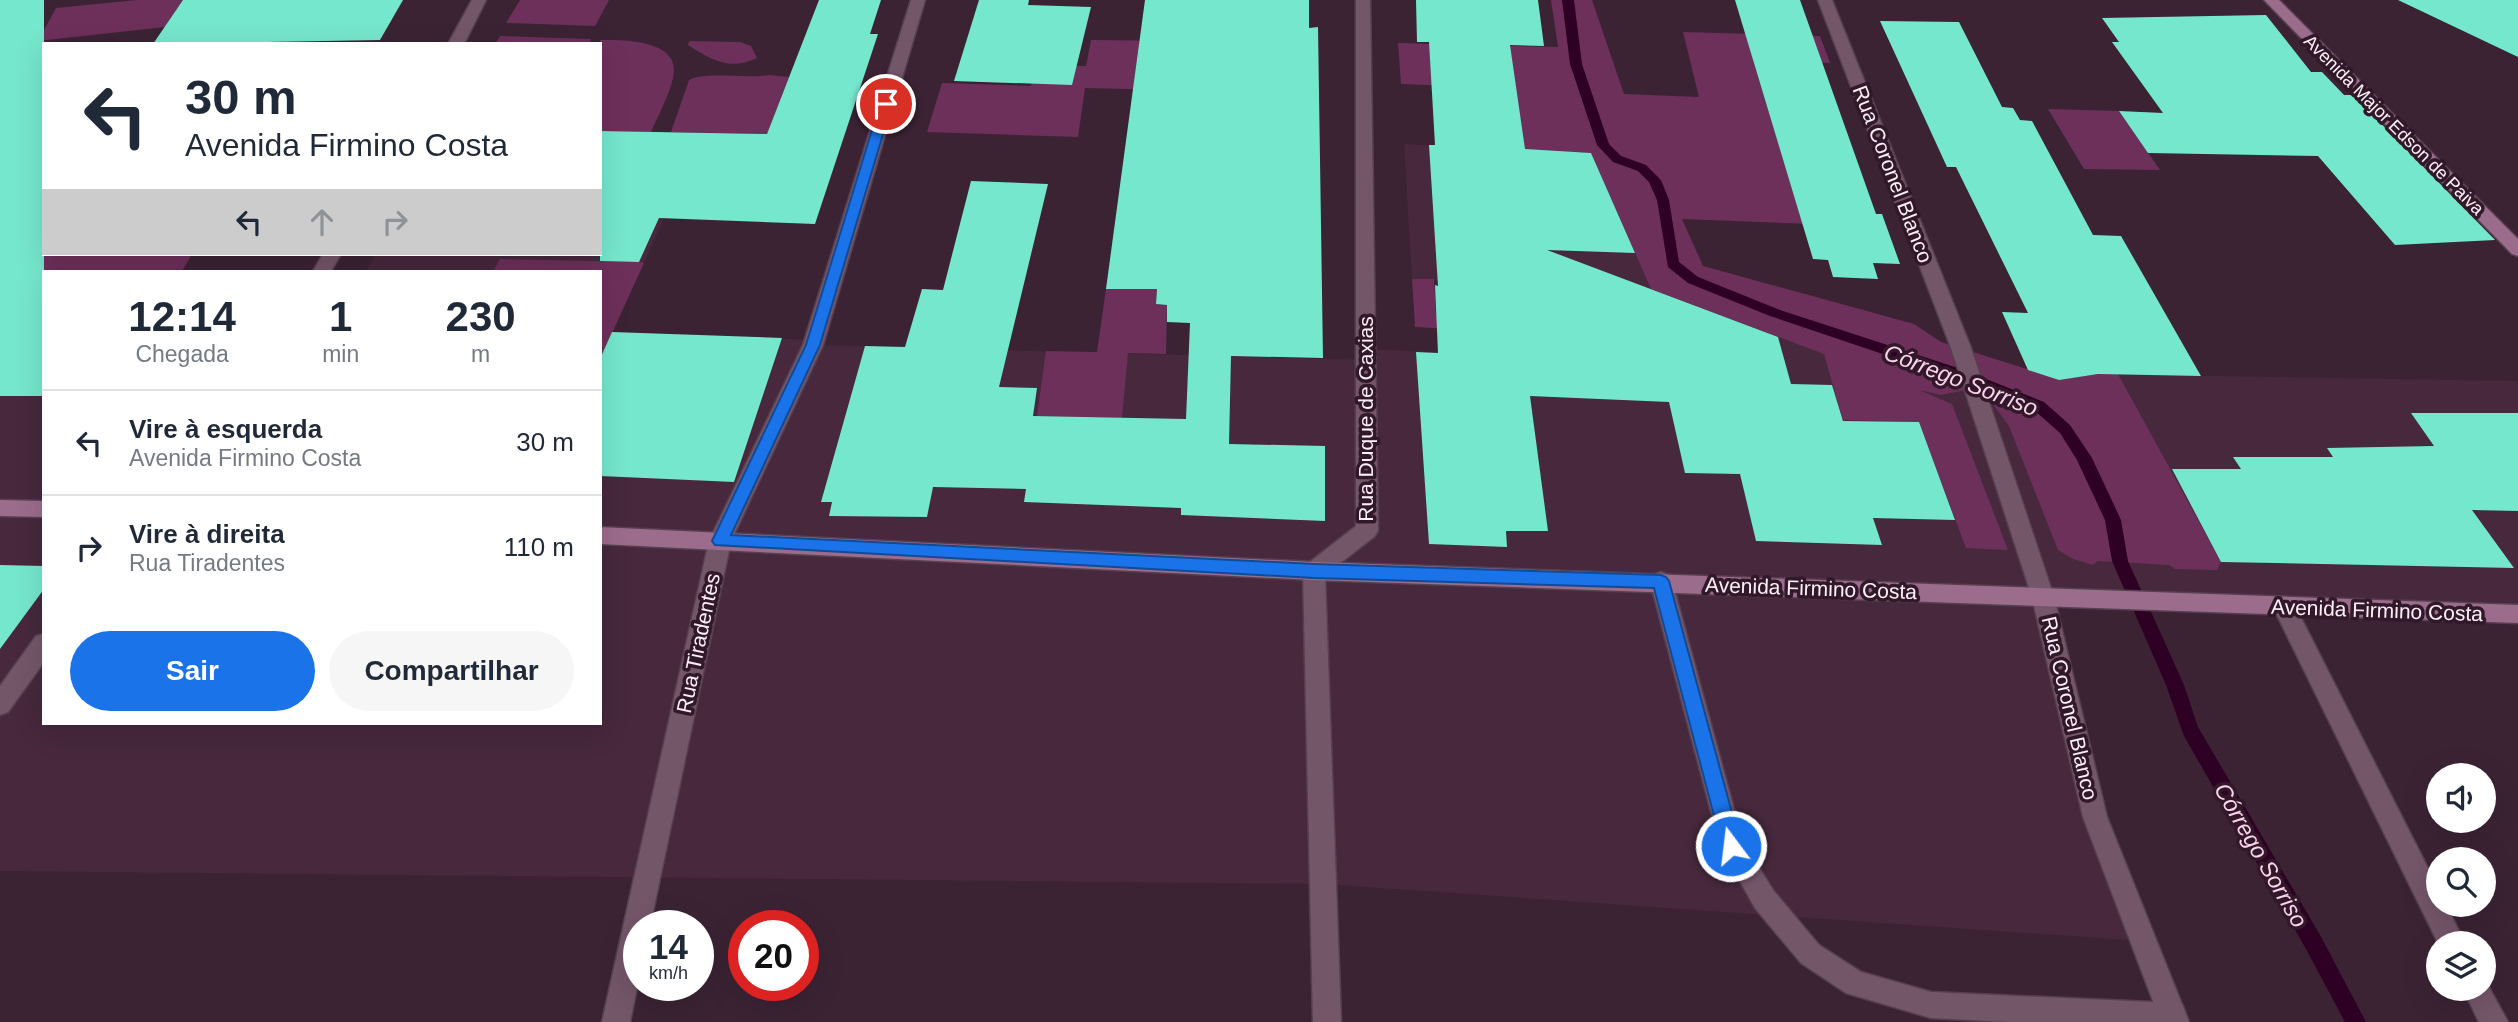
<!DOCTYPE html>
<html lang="pt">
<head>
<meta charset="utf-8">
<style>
  body { margin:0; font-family:Helvetica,sans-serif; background:#f6f6f7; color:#1f2937; height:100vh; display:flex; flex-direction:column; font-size:26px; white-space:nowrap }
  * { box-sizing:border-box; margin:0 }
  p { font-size:23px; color:#747a83 }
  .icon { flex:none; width:38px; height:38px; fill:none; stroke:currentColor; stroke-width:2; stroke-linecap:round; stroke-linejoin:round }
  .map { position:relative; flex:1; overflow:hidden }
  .details { position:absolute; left:42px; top:270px; width:560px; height:455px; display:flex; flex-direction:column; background:#fff; border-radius:0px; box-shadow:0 7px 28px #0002 }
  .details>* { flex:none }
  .guide { position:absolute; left:42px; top:42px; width:560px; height:214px; border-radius:0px; box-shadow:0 7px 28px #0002; background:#fff; color:#1f2937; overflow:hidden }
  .fabs { position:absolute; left:2426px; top:763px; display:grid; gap:14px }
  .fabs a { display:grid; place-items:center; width:70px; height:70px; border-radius:50%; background:#fff; box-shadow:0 7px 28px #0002; font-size:35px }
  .speed { position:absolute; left:623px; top:910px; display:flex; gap:14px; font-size:35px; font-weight:700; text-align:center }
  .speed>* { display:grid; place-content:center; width:91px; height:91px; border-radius:50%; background:#fff; box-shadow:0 7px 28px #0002; line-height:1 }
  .speed small { font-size:18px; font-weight:400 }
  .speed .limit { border:10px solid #d22; background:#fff; color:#111 }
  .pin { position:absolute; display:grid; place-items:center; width:60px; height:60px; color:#fff; margin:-30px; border:4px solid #fff; border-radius:50%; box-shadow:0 2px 7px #0007 }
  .me { position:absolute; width:77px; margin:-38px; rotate:345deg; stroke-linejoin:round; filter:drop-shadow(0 0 5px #0008) }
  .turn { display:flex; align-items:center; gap:24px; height:147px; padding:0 28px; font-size:32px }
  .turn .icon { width:91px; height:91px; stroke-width:2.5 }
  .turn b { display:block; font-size:49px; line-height:60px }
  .lanes { display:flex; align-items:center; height:66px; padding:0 28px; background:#0003; justify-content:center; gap:35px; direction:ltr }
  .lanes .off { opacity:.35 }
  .eta { display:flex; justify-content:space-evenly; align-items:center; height:119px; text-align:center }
  .eta b { font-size:42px; font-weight:600; line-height:49px }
  .action { display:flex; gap:14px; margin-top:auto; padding:14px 28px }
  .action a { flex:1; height:80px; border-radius:42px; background:#1a73e8; color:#fff; font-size:28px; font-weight:600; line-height:80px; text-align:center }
  .action a+a { background:#f6f6f7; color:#1f2937 }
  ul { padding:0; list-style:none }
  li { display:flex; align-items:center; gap:21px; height:105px; padding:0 28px; border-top:2px solid #e0e1e3 }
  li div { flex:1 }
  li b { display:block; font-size:26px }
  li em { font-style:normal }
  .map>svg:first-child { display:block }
  .built { fill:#47283d }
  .green { fill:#6d305b }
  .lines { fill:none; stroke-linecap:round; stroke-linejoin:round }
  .stream { fill:#2e0023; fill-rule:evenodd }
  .building { fill:#75e7cd }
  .lane-casing { stroke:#56404f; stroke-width:3 }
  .street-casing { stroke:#56404f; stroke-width:3 }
  .secondary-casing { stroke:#56404f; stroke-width:3 }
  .lane { fill:#745669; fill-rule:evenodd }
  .street { fill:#745669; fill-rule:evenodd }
  .secondary { fill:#9c6c8c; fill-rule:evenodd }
  .route { fill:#1a73e8; stroke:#114b97; stroke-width:2 }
  .labels { text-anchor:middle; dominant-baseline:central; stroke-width:7; stroke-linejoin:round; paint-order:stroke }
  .far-street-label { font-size:18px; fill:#fdeff8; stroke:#311929 }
  .street-label { font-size:21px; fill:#fdeff8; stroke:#311929 }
  .water-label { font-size:23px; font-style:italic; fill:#fcd3ed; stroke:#311929 }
</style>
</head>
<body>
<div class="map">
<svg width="2518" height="1022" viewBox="0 0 2518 1022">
  <rect width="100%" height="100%" fill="#3b2333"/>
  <g class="built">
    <path d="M 1404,144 L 1591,153 L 1651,289 L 1412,279 Z"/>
    <path d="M 600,215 L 664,218 L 613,332 L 814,340 L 814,345 L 1365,360 L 1366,349 L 1710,365 L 1713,364 L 1699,307 L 1775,313 L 2059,379 L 2098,374 L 2518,381 L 2518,614 L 2043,597 L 2095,817 L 2143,941 L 1323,884 L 0,871 L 0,242 L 44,287 L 44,723 L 600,723 L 600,271 L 366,271 L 376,254 L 600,254 Z"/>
  </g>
  <g class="green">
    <path d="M 137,0 L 183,0 L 165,27 L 38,41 L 56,8 Z"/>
    <path d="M 520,0 L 609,0 L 595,26 L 506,23 Z"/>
    <path d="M 1551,0 L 1592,0 L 1624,94 L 1699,97 L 1683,32 L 1820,36 L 1830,63 L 1753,61 L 1784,162 L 1793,163 L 1812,224 L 1682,219 L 1703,266 L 1914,324 L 1941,342 L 2059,379 L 2098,374 L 2118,374 L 2221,562 L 2217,570 L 2175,569 L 2169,565 L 2098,561 L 2092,565 L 2071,558 L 2058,550 L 2009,426 L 1986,395 L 1961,391 L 1941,395 L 1919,390 L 1952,404 L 2008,550 L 1966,548 L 1919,422 L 1843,420 L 1824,354 L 1651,289 L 1591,153 L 1524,150 L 1454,86 L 1401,84 L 1398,43 L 1558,47 Z"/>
    <path d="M 500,36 L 591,39 L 589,44 L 495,44 Z"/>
    <path d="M 600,40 C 620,40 674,39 674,70 C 674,86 658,116 651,132 L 600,131 Z"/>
    <path d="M 1091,40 L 1176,41 L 1171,90 L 1085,88 L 1078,137 L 927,132 L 942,83 L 1031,86 L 1036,64 L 1086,66 Z"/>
    <path d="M 689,41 L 740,42 L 751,46 L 757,58 C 730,71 711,60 688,45 Z"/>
    <path d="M 769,75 L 789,77 L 767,134 L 671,132 L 689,80 C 704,71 747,79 769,75 Z"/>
    <path d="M 2048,109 L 2119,111 L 2160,170 L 2084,169 Z"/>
    <path d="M 1144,237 L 1157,289 L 1156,304 L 1167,305 L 1166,354 L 1128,353 L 1122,418 L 1037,416 L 1046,351 L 1097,352 L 1106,289 L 1139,289 Z"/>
    <path d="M 44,254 L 192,254 L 182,271 L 44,271 Z"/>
    <path d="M 500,259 L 639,262 L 644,263 L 600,359 L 600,271 L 493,271 Z"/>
    <path d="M 1412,279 L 1434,279 L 1436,314 L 1470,316 L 1471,330 L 1415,327 Z"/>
  </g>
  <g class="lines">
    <path class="stream" d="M 1562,0 L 1574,0 L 1582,64 L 1609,144 L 1621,156 L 1646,165 L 1661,180 L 1669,200 L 1679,262 L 1698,277 L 1780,310 L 1961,369 L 2044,402 L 2070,425 L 2092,458 L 2121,520 L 2128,561 L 2184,685 L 2198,727 L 2320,935 L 2366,1022 L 2345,1022 L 2306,949 L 2184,736 L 2166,685 L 2112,561 L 2105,520 L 2077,460 L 2060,433 L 2034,410 L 1951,377 L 1770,316 L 1688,283 L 1668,267 L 1657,200 L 1649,182 L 1638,171 L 1613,162 L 1597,145 L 1570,64 Z"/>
  </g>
  <g class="building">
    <rect x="0" y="0" width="44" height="396"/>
    <path d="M 183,0 L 403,0 L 380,40 L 153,44 Z"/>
    <path d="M 819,0 L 881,0 L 870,34 L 878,34 L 815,224 L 659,218 L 639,262 L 600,261 L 600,131 L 767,134 Z"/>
    <path d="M 979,0 L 1029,0 L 1028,5 L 1091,7 L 1072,85 L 954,81 Z"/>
    <path d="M 1145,0 L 1309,0 L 1309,28 L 1318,27 L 1323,358 L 1231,356 L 1229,444 L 1325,446 L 1325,521 L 1181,515 L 1181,508 L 1024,502 L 1026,489 L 933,487 L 927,517 L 829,516 L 832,502 L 821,502 L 865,346 L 905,347 L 922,289 L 943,290 L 971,181 L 1048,184 L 999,387 L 1037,388 L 1033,416 L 1186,419 L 1190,323 L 1167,322 L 1167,305 L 1156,304 L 1157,289 L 1106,289 Z"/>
    <path d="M 1416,0 L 1538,0 L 1544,46 L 1510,45 L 1525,149 L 1591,153 L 1635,253 L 1547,250 L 1778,337 L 1791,384 L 1832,385 L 1843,421 L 1919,422 L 1955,520 L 1873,518 L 1882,545 L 1756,541 L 1740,474 L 1685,473 L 1669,402 L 1530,396 L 1548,531 L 1506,531 L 1507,547 L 1429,544 L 1416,352 L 1438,353 L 1435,285 L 1438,286 L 1429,145 L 1435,145 L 1429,42 L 1417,42 Z"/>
    <path d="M 1735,0 L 1800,0 L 1876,214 L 1882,214 L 1900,264 L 1873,263 L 1878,279 L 1833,277 L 1828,260 L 1813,259 Z"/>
    <path d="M 2398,0 L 2518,0 L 2518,57 Z"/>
    <path d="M 2266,15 L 2311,72 L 2322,72 L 2344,95 L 2353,95 L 2495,240 L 2395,245 L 2318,156 L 2148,153 L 2119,111 L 2163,113 L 2112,42 L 2119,42 L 2102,18 Z"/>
    <path d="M 1880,21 L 1959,22 L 2002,107 L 2013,108 L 2020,120 L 2032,121 L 2093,235 L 2121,236 L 2201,376 L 2098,374 L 2059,380 L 2028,370 L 2002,312 L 2028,313 L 1956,167 L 1947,167 Z"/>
    <path d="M 612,332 L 782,338 L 734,482 L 600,476 L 600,359 Z"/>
    <path d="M 2411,413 L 2518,413 L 2518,511 L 2472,510 L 2514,568 L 2221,562 L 2172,469 L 2241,469 L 2233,457 L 2333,457 L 2327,448 L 2434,446 Z"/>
    <path d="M 0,565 L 44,566 L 44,589 L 0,649 Z"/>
  </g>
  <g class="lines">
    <defs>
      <path id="lane" d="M 1661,572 L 1669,575 L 1672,581 L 1743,842 L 1773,890 L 1819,945 L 1861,972 L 1931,992 L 2173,1003 L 2183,1006 L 2186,1016 L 2184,1022 L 2009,1022 L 1931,1018 L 1846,993 L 1801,963 L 1755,908 L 1720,846 L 1650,581 L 1653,575 Z"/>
      <g id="street">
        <path d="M 472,0 L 486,0 L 464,44 L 448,44 Z"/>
        <path d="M 911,0 L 925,0 L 823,345 L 731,541 L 650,926 L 639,926 L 639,978 L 630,1022 L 602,1022 L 709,541 L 803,345 Z"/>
        <path d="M 1356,0 L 1370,0 L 1378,530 L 1375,536 L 1325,575 L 1341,1022 L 1313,1022 L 1303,571 L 1306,565 L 1356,526 Z"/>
        <path d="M 1818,0 L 1832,0 L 1971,348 L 2054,597 L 2107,817 L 2189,1022 L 2161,1022 L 2083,817 L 2032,597 L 1951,348 Z"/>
        <path d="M 323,254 L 341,254 L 331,271 L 313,271 Z"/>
        <path d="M 2284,598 L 2292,600 L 2438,888 L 2438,905 L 2446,905 L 2465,943 L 2438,943 L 2273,607 L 2276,600 Z"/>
        <path d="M 44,634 L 44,662 L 8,712 L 0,715 L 0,686 L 36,636 Z"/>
        <path d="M 2483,979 L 2485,980 L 2508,1022 L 2479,1022 L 2463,989 L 2483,989 Z"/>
      </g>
      <g id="secondary">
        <path d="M 2264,0 L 2279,0 L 2518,239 L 2518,256 L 2512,254 Z"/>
        <path d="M 0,500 L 44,501 L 44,517 L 0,516 Z"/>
        <path d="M 600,527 L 1314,562 L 2518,605 L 2518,623 L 1314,580 L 600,544 Z"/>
      </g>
    </defs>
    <use href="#lane" class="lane-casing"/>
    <use href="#street" class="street-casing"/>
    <use href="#secondary" class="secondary-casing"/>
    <use href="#lane" class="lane"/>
    <use href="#street" class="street"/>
    <use href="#secondary" class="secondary"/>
  </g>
  <path class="route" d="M 886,101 L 892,104 L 820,345 L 731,535 L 1314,564 L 1661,575 L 1666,577 L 1669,581 L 1741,846 L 1738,852 L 1731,855 L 1725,852 L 1722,846 L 1654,588 L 1314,578 L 715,545 L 712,541 L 806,345 L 880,104 Z"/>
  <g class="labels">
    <g class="far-street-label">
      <text transform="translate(2394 125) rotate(45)">Avenida Major Edson de Paiva</text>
    </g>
    <g class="street-label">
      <text transform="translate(1893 174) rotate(69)">Rua Coronel Blanco</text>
      <text transform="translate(1365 419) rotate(-90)">Rua Duque de Caxias</text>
      <text transform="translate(1811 588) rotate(2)">Avenida Firmino Costa</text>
      <text transform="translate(2377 610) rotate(2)">Avenida Firmino Costa</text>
      <text transform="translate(698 643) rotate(-78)">Rua Tiradentes</text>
      <text transform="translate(2070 708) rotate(77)">Rua Coronel Blanco</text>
    </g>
    <g class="water-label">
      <text transform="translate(1961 380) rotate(21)">Córrego Sorriso</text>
      <text transform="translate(2261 855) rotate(60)">Córrego Sorriso</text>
    </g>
  </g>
</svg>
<div class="fabs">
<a><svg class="icon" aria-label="sound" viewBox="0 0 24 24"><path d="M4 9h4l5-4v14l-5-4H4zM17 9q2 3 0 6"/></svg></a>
<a><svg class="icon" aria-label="search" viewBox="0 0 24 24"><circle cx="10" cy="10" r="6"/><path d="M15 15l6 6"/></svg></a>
<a><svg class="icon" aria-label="layers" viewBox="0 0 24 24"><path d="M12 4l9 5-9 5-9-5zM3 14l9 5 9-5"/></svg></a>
</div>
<div class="speed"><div>14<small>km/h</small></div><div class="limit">20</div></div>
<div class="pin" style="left:886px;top:104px;background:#d93025"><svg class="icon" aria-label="arrive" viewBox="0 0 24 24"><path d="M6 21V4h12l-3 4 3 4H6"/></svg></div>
<svg class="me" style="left:1731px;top:846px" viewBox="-20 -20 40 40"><circle r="17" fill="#1a73e8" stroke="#fff" stroke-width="3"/><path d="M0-11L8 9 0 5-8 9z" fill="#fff"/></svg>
<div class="guide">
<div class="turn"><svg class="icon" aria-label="left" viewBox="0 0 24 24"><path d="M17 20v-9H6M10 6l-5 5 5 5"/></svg><div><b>30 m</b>Avenida Firmino Costa</div></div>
<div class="lanes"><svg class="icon" aria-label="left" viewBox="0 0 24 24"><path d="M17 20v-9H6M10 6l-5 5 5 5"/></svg><svg class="icon off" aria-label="ahead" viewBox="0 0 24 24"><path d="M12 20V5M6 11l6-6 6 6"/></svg><svg class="icon off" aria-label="right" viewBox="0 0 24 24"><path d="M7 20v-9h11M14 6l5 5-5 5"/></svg></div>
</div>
<section class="details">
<div class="eta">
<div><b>12:14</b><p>Chegada</p></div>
<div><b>1</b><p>min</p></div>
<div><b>230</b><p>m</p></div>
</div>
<ul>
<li><svg class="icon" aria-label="left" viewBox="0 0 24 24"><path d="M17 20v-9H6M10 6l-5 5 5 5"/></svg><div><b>Vire à esquerda</b><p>Avenida Firmino Costa</p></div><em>30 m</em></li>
<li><svg class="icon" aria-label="right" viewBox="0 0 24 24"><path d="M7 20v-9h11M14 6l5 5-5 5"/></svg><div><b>Vire à direita</b><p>Rua Tiradentes</p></div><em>110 m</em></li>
</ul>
<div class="action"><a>Sair</a><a>Compartilhar</a></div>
</section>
</div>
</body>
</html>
